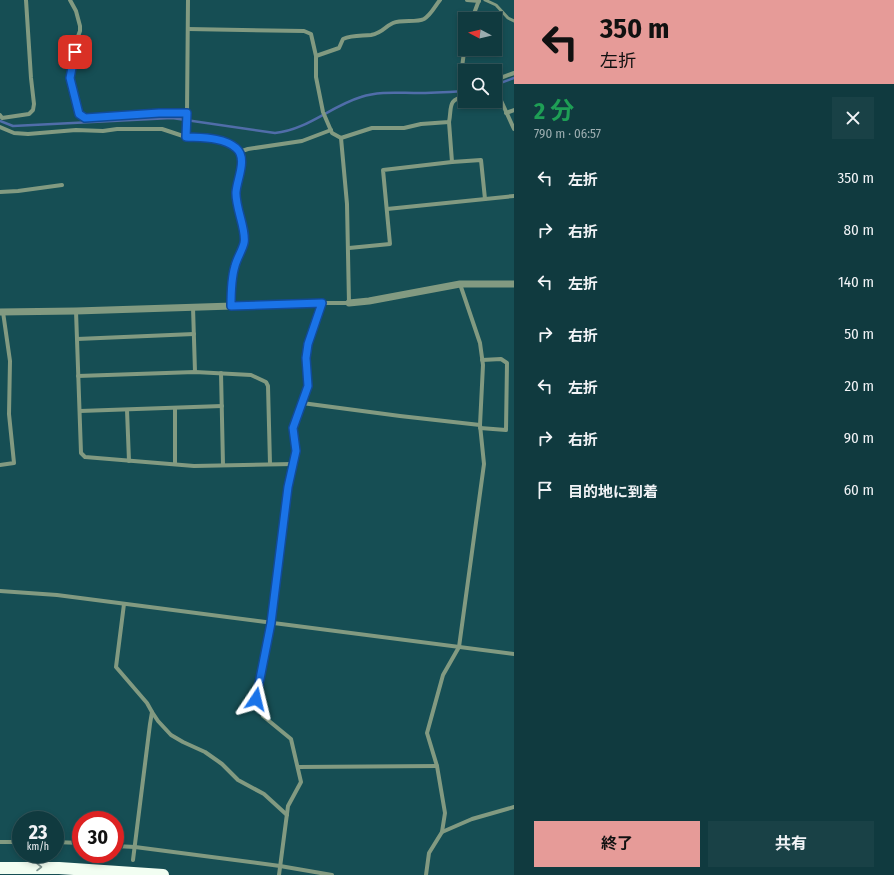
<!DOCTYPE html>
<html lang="ja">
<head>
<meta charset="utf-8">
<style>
  body { margin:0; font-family:"Fira Sans Condensed","Noto Sans JP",sans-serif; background:#194146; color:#f1f3f6; height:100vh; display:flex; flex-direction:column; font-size:15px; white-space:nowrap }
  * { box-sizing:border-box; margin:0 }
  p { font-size:13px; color:#9cadb0 }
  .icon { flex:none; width:22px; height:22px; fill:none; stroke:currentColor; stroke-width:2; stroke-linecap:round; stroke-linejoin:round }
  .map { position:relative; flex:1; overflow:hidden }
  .details { display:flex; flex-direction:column; background:#103a3f; width:380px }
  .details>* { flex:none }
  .hud { background:#e69b98; color:#111; overflow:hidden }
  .needle { width:26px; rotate:277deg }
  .fabs { position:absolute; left:458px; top:12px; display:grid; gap:8px }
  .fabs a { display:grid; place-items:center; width:44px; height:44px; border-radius:0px; background:#103a3f; box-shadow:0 2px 6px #0003,0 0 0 1px #305459; font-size:20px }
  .speed { position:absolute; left:12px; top:811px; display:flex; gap:8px; font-size:20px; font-weight:700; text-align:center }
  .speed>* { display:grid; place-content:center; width:52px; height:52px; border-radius:50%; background:#103a3f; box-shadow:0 2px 6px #0003,0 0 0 1px #305459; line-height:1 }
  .speed small { font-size:10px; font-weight:400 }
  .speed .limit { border:6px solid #d22; background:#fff; color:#111 }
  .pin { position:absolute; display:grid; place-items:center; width:34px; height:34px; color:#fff; margin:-17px; border-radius:8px; box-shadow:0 2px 6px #0006 }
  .me { position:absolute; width:44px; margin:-22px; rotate:10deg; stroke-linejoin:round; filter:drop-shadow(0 0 3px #0008) }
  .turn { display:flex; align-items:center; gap:14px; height:84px; padding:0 20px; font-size:18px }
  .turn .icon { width:52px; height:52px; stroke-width:2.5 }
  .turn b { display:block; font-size:28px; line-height:34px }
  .round { display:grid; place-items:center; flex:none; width:42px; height:42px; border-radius:0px; background:#194146 }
  .summary { display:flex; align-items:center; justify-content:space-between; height:68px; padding:0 20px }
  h1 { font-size:24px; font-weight:700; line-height:30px; color:#1e9e55 }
  .primary-button { display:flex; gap:8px; margin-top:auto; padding:8px 20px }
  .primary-button a { flex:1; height:46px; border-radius:0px; background:#e69b98; color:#111; font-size:16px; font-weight:700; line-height:46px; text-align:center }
  .primary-button a+a { background:#194146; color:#f1f3f6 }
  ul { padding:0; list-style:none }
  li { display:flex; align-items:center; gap:12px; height:52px; padding:0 20px }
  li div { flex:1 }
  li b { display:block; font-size:15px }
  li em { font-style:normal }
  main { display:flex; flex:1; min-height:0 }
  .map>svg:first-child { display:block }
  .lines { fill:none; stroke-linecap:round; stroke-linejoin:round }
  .stream { stroke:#506da9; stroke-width:2.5 }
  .service { stroke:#829a81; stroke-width:3 }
  .minor { stroke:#829a81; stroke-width:4 }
  .tertiary { stroke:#829a81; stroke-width:7 }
  .motorway { stroke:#f2fef2; stroke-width:12 }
  .oneway { stroke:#829893 }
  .route-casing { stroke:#114b97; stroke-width:10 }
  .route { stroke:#1a73e8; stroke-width:7 }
</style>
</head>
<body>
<main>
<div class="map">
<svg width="514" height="875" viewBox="0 0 514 875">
  <rect width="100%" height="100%" fill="#164e54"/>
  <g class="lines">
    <g class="stream">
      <path d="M 495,85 L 514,78"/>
      <path d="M 0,121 L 13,126 L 172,118 L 275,133 C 307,130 331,106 361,97 C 379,91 398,93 416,93 C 432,93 449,92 465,91"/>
    </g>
    <path class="service" d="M 485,0 L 496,5 L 508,18 L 514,21"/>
    <g class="minor">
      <path d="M 70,0 L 76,11 L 80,26 L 80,31 L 77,39 L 70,78 L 79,114 L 85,118 L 159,113 L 187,113"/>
      <path d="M 467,0 L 479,1"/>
      <path d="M 472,19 L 479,0"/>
      <path d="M 188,29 L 304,31 L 311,34 L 316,56 L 316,77 L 323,112 L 332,133 L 341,138 L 372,128 L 404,128 L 421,124 L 449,122 C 452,108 447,99 465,97"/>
      <path d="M 465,45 L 462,67 L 465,86"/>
      <path d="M 316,56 L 339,48 L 343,39 C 352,35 361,36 371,35 C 383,33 384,27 393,23 C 402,19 416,23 424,19 C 431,15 435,6 440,0"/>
      <path d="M 495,80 L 514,73"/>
      <path d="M 495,93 L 498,94 L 514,129"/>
      <path d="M 506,113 L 514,110"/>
      <path d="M 0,115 L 2,118 L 29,114 L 33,110 L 34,104 L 31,78 L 26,0"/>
      <path d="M 0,127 L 14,133 L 28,134 L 76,130 L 103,131 L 117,129 L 162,129 L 186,137 L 222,140 L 237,148 L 242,159 L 236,191 L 236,202 L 244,237 L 244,243 L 232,275 L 231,306"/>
      <path d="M 186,137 L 187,113 L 188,0"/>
      <path d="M 239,152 L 248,149 L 302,141 L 331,130"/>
      <path d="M 452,162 L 481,160 L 485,199"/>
      <path d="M 0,192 L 18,191 L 62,185"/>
      <path d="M 387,209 L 514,196"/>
      <path d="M 349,248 L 390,244 L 383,170 L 452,162 L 449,122"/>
      <path d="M 193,307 L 195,372"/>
      <path d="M 76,311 L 81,453 L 85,457 L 194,466 L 293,464"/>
      <path d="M 77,339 L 194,334"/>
      <path d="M 221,373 L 223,465"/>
      <path d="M 78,376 L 195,372 L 251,375 L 266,382 L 268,386 L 270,464"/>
      <path d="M 302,403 L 400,416 L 480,425"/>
      <path d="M 175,408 L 175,464"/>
      <path d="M 127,410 L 129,461"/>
      <path d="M 80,411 L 222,406"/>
      <path d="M 480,428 L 506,430 L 507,363 L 501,359 L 482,360"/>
      <path d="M 0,465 L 14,463 L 9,414 L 10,361 L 3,312"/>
      <path d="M 0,591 L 57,595 L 514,654"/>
      <path d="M 124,604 L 116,667 L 147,703 L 152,712 L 150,724 L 133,860"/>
      <path d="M 152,712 L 158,721 L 171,735 L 183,742 L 205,752 L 222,764 L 238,780 L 264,794 L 287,815"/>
      <path d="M 298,767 L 437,766"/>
      <path d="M 442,832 L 472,819 L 514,807"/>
      <path d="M 0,842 L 21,842"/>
      <path d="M 55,842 L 81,843"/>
      <path d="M 115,846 L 135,847 L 280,866 L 332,875"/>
      <path d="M 279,875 L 288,806 L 301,782 L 291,739 L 263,716 L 256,699 L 271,623 L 288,487 L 296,451 L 293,427 L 309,386 L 306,358 L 308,343 L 323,303 L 349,303 L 347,204 L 341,138"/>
      <path d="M 426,875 L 429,853 L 442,832 L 445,813 L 437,766 L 427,733 L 443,675 L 459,647 L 484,464 L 480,425 L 483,365 L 480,343 L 460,284"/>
    </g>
    <g class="tertiary">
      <path d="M 349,303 L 369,301 L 460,284 L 514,284"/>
      <path d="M 0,312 L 76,311 L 323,303"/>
    </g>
    <path class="motorway" d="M 0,868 L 59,868 L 163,875"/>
  </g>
  <defs><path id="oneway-chevron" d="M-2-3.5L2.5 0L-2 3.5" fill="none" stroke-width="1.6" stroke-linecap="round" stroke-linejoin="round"/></defs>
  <use class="oneway" href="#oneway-chevron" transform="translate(39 867)"/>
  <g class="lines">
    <defs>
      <path id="route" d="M 75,52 L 70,78 L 79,114 L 85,118 L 159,113 L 187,113 L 186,137 C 202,138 223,137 236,148 C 248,158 237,179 236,192 C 235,207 247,231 244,243 C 242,251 237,258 235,266 C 231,279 231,293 231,306 L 322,303 L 308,344 L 306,358 L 308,386 L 293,428 L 296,451 L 288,487 L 271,623 L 256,699"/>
    </defs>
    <use href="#route" class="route-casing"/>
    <use href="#route" class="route"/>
  </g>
</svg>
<div class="fabs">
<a><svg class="needle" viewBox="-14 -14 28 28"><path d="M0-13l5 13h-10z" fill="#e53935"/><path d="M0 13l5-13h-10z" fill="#9cadb0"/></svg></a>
<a><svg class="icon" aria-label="search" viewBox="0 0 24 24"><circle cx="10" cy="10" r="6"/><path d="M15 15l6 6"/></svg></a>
</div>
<div class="speed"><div>23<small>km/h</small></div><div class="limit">30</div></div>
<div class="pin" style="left:75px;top:52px;background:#d93025"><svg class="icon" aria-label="arrive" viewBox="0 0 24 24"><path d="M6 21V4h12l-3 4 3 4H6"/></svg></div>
<svg class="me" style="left:256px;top:699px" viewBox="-20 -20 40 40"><path d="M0-17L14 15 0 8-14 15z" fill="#1a73e8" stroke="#fff" stroke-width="4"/></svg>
</div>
<section class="details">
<div class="hud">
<div class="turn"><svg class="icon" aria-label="left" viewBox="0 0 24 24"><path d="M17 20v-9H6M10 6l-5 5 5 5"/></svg><div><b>350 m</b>左折</div></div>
</div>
<div class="summary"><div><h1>2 分</h1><p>790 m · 06:57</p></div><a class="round"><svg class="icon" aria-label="close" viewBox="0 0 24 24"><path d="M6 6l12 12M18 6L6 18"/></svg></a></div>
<ul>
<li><svg class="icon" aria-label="left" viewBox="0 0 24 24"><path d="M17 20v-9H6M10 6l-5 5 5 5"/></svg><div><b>左折</b></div><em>350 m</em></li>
<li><svg class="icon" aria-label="right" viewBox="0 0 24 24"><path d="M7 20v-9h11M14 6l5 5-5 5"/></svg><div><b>右折</b></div><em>80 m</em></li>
<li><svg class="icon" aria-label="left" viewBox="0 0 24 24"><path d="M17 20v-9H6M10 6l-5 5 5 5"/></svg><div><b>左折</b></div><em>140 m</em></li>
<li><svg class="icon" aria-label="right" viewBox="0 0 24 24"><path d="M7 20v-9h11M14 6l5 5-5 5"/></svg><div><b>右折</b></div><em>50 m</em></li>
<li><svg class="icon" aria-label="left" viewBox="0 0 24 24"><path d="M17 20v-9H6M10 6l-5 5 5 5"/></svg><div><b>左折</b></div><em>20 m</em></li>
<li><svg class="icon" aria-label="right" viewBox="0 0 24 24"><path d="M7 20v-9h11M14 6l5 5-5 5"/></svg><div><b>右折</b></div><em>90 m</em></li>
<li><svg class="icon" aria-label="arrive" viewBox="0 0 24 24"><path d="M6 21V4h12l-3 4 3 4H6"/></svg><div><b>目的地に到着</b></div><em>60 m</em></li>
</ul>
<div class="primary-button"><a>終了</a><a>共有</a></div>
</section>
</main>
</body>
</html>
